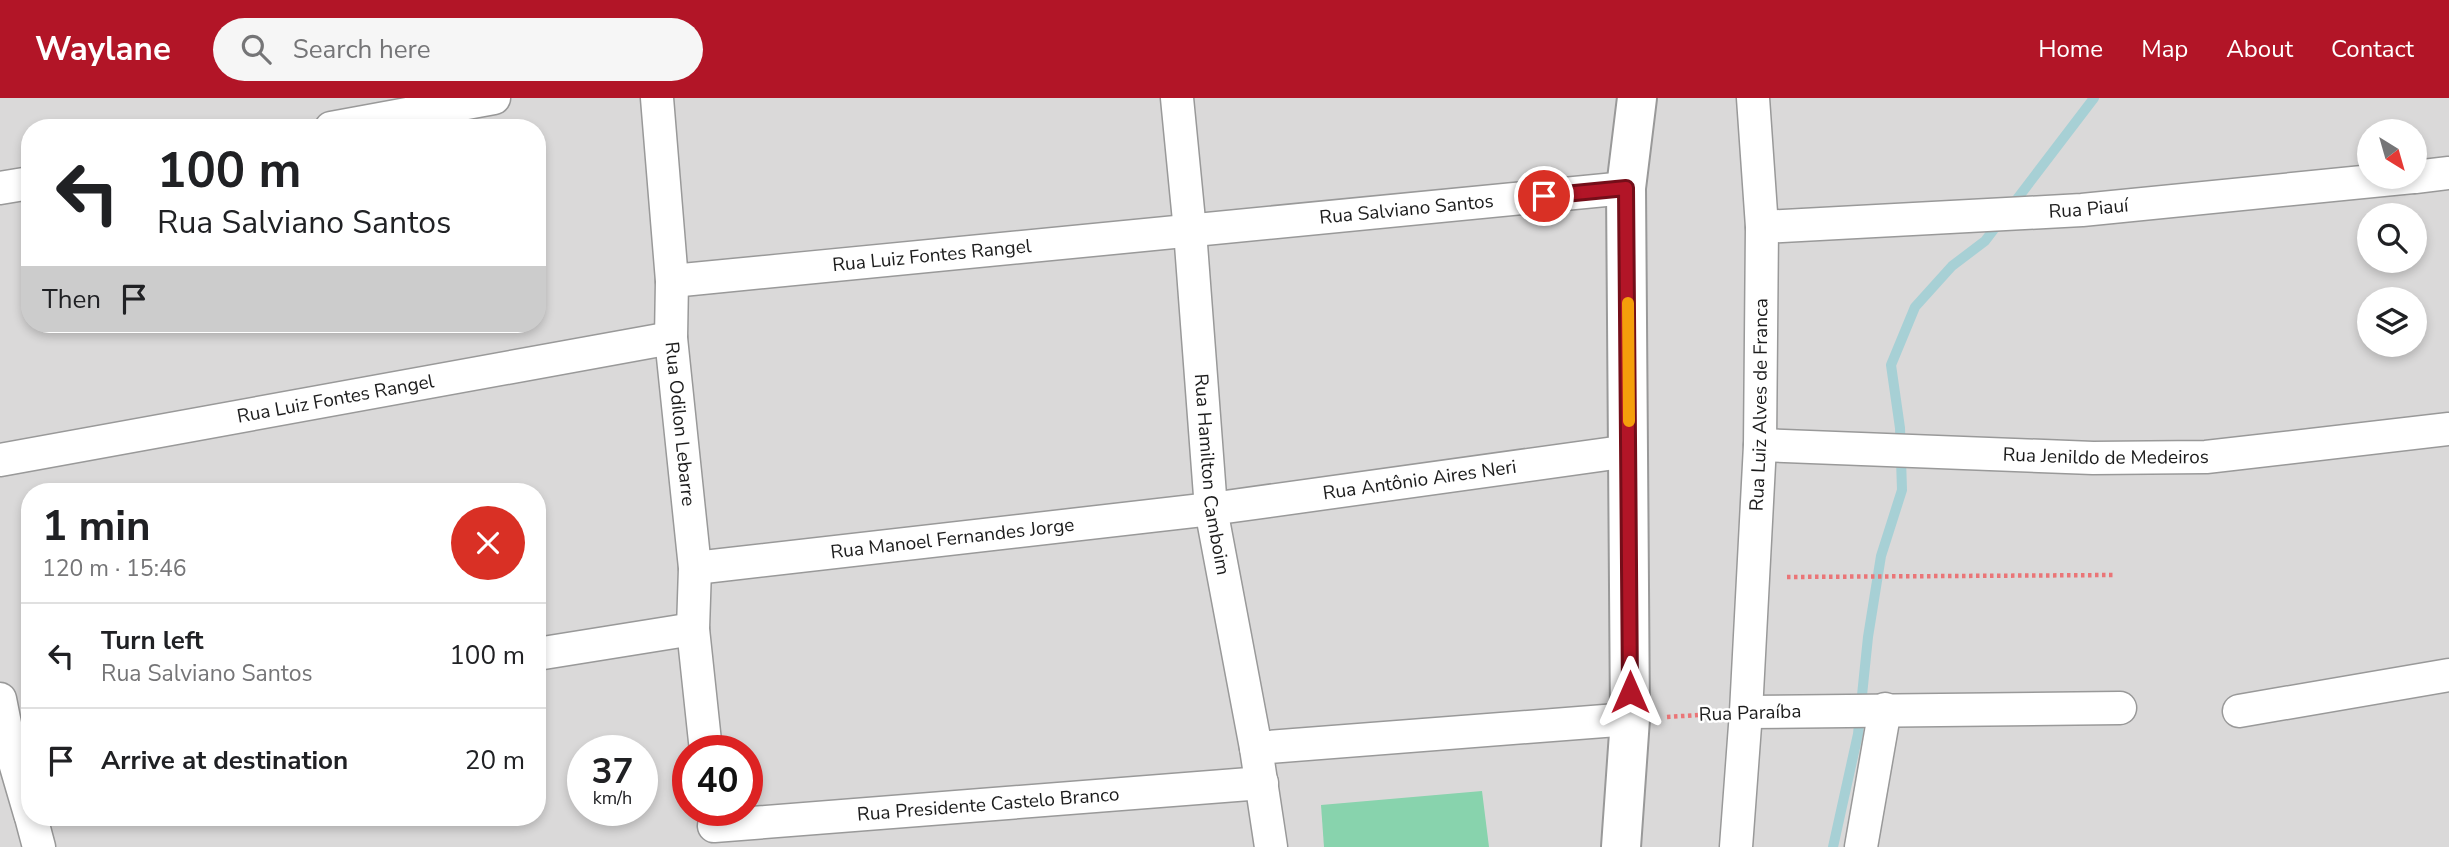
<!DOCTYPE html>
<html lang="en">
<head>
<meta charset="utf-8">
<style>
  body { margin:0; font-family:"Nunito Sans",sans-serif; background:#f6f6f6; color:#202124; height:100vh; display:flex; flex-direction:column; font-size:26px; white-space:nowrap }
  * { box-sizing:border-box; margin:0 }
  p { font-size:23px; color:#757577 }
  .icon { flex:none; width:38px; height:38px; fill:none; stroke:currentColor; stroke-width:2; stroke-linecap:round; stroke-linejoin:round }
  .map { position:relative; flex:1; overflow:hidden }
  .drawer { position:absolute; left:21px; top:385px; width:525px; height:343px; display:flex; flex-direction:column; background:#fff; border-radius:28px; box-shadow:0 4px 10px #0003 }
  .drawer>* { flex:none }
  .banner { position:absolute; left:21px; top:21px; width:525px; height:214px; border-radius:28px; box-shadow:0 4px 10px #0003; background:#fff; color:#202124; overflow:hidden }
  .needle { width:46px; rotate:143deg }
  .fabs { position:absolute; left:2357px; top:21px; display:grid; gap:14px }
  .fabs a { display:grid; place-items:center; width:70px; height:70px; border-radius:50%; background:#fff; box-shadow:0 4px 10px #0003; font-size:35px }
  .speed { position:absolute; left:567px; top:637px; display:flex; gap:14px; font-size:35px; font-weight:700; text-align:center }
  .speed>* { display:grid; place-content:center; width:91px; height:91px; border-radius:50%; background:#fff; box-shadow:0 4px 10px #0003; line-height:1 }
  .speed small { font-size:18px; font-weight:400 }
  .speed .limit { border:10px solid #d22; background:#fff; color:#111 }
  .pin { position:absolute; display:grid; place-items:center; width:60px; height:60px; color:#fff; margin:-30px; border:4px solid #fff; border-radius:50%; box-shadow:0 2px 7px #0007 }
  .me { position:absolute; width:77px; margin:-38px; rotate:0deg; stroke-linejoin:round; filter:drop-shadow(0 0 5px #0008) }
  .turn { display:flex; align-items:center; gap:24px; height:147px; padding:0 21px; font-size:32px }
  .turn .icon { width:91px; height:91px; stroke-width:2.5 }
  .turn b { display:block; font-size:49px; line-height:60px }
  .then { display:flex; align-items:center; height:66px; padding:0 21px; background:#0003; gap:14px; font-size:26px }
  .round { display:grid; place-items:center; flex:none; width:74px; height:74px; border-radius:37px; background:#f6f6f6 }
  .summary { display:flex; align-items:center; justify-content:space-between; height:119px; padding:0 21px }
  h1 { font-size:42px; font-weight:700; line-height:52px }
  ul { padding:0; list-style:none }
  li { display:flex; align-items:center; gap:21px; height:105px; padding:0 21px; border-top:2px solid #e0e0e0 }
  li div { flex:1 }
  li b { display:block; font-size:26px }
  li em { font-style:normal }
  header { display:flex; align-items:center; gap:42px; box-sizing:border-box; height:98px; padding:0 35px; background:#b21527; color:#fff }
  header strong { font-size:33px }
  nav { display:flex; gap:38px; margin-inline-start:auto; font-size:24px }
  .search { width:490px; height:63px; background:#f6f6f6; display:flex; align-items:center; gap:18px; box-sizing:border-box; padding:0 24px; border-radius:38px; color:#757577; font-size:26px }
  .map>svg:first-child { display:block }
  .residential { fill:#dad9d9; fill-rule:evenodd }
  .pitch { fill:#88d3ad }
  .lines { fill:none; stroke-linecap:round; stroke-linejoin:round }
  .stream { stroke:#a7d0d5; stroke-width:10 }
  .minor-casing { stroke:#999; stroke-width:35 }
  .tertiary-casing { stroke:#999; stroke-width:42 }
  .path { stroke:#ea7577; stroke-width:4.5; stroke-dasharray:3.5 3.5; stroke-linecap:butt }
  .minor { stroke:#fff; stroke-width:32 }
  .tertiary { stroke:#fff; stroke-width:38 }
  .route-casing { stroke:#740e19; stroke-width:18 }
  .route { stroke:#b21527; stroke-width:12 }
  .slow { stroke:#f59e0b; stroke-width:12 }
  .labels { text-anchor:middle; dominant-baseline:central; stroke-width:5; stroke-linejoin:round; paint-order:stroke }
  .street-label { font-size:19px; fill:#1c1c1c; stroke:#fff }
</style>
</head>
<body>
<header>
<strong>Waylane</strong>
<div class="search"><svg class="icon" aria-label="search" viewBox="0 0 24 24"><circle cx="10" cy="10" r="6"/><path d="M15 15l6 6"/></svg>Search here</div>
<nav><a>Home</a><a>Map</a><a>About</a><a>Contact</a></nav>
</header>
<div class="map">
<svg width="2449" height="749" viewBox="0 0 2449 749">
  <rect width="100%" height="100%" fill="#ece8e2"/>
  <path class="residential" d="M 0,0 L 2449,0 L 2449,749 L 0,749 ZM 30,30 L 537,30 L 537,226 L 30,226 ZM 2370,33 L 2415,33 L 2415,79 L 2370,79 ZM 2370,117 L 2415,117 L 2415,163 L 2370,163 ZM 2370,201 L 2415,201 L 2415,247 L 2370,247 ZM 30,394 L 537,394 L 537,719 L 30,719 ZM 583,653 L 642,653 L 642,712 L 583,712 ZM 688,653 L 747,653 L 747,712 L 688,712 Z"/>
  <path class="pitch" d="M 1482,693 L 1489,749 L 1324,749 L 1321,707 Z"/>
  <g class="lines">
    <path class="stream" d="M 1833,749 L 1858,636 L 1868,539 L 1881,458 L 1902,392 L 1900,330 L 1891,267 L 1915,209 L 1952,168 L 1985,143 L 2094,0"/>
    <defs>
      <g id="minor">
        <path id="s1" d="M 657,0 L 672,183 L 671,240 L 695,470 L 693,531 L 706,653"/>
        <path id="s2" d="M 1177,0 L 1190,133 L 1211,411 L 1256,650 L 1271,749"/>
        <path d="M 331,30 L 494,0"/>
        <path d="M 2415,79 L 2449,75"/>
        <path d="M 0,90 L 30,85"/>
        <path id="s3" d="M 1762,129 L 2082,112 L 2413,79"/>
        <path id="s4" d="M 672,183 L 1626,90"/>
        <path id="s5" d="M 1760,347 L 2093,360 L 2206,359 L 2449,331"/>
        <path id="s6" d="M 0,362 L 671,240"/>
        <path id="s7" d="M 695,470 L 1211,411 L 1629,353"/>
        <path d="M 537,556 L 693,531"/>
        <path d="M 0,601 L 8,641 L 30,716"/>
        <path d="M 2239,613 L 2449,577"/>
        <path d="M 1746,614 L 2120,610"/>
        <path d="M 1256,650 L 1630,621"/>
        <path d="M 31,719 L 39,749"/>
        <path id="s8" d="M 714,728 L 1262,685"/>
        <path id="s9" d="M 1736,749 L 1746,614 L 1760,347 L 1762,129 L 1753,0"/>
        <path d="M 1861,749 L 1885,611"/>
      </g>
      <path id="tertiary" d="M 1621,749 L 1630,621 L 1626,90 L 1637,0"/>
    </defs>
    <use href="#minor" class="minor-casing"/>
    <use href="#tertiary" class="tertiary-casing"/>
    <g class="path">
      <path d="M 1787,479 L 2115,477"/>
      <path d="M 1667,619 L 1714,616"/>
    </g>
    <use href="#minor" class="minor"/>
    <use href="#tertiary" class="tertiary"/>
  </g>
  <g class="lines">
    <defs>
      <path id="route" d="M 1544,98 L 1626,90 L 1630,594"/>
    </defs>
    <use href="#route" class="route-casing"/>
    <use href="#route" class="route"/>
    <path class="slow" d="M 1628,205 L 1629,323"/>
  </g>
  <g class="labels">
    <g class="street-label">
      <text stroke="none"><textPath href="#s3" startOffset="327">Rua Piauí</textPath></text>
      <text stroke="none"><textPath href="#s4" startOffset="738">Rua Salviano Santos</textPath></text>
      <text stroke="none"><textPath href="#s4" startOffset="261">Rua Luiz Fontes Rangel</textPath></text>
      <text stroke="none"><textPath href="#s6" startOffset="341">Rua Luiz Fontes Rangel</textPath></text>
      <text stroke="none"><textPath href="#s9" startOffset="443">Rua Luiz Alves de Franca</textPath></text>
      <text stroke="none"><textPath href="#s1" startOffset="327">Rua Odilon Lebarre</textPath></text>
      <text stroke="none"><textPath href="#s5" startOffset="346">Rua Jenildo de Medeiros</textPath></text>
      <text stroke="none"><textPath href="#s2" startOffset="378">Rua Hamilton Camboim</textPath></text>
      <text stroke="none"><textPath href="#s7" startOffset="730">Rua Antônio Aires Neri</textPath></text>
      <text stroke="none"><textPath href="#s7" startOffset="259">Rua Manoel Fernandes Jorge</textPath></text>
      <text transform="translate(1750 615) rotate(-2)">Rua Paraíba</text>
      <text stroke="none"><textPath href="#s8" startOffset="275">Rua Presidente Castelo Branco</textPath></text>
    </g>
  </g>
</svg>
<div class="fabs">
<a><svg class="needle" viewBox="-14 -14 28 28"><path d="M0-13l5 13h-10z" fill="#e53935"/><path d="M0 13l5-13h-10z" fill="#757577"/></svg></a>
<a><svg class="icon" aria-label="search" viewBox="0 0 24 24"><circle cx="10" cy="10" r="6"/><path d="M15 15l6 6"/></svg></a>
<a><svg class="icon" aria-label="layers" viewBox="0 0 24 24"><path d="M12 4l9 5-9 5-9-5zM3 14l9 5 9-5"/></svg></a>
</div>
<div class="speed"><div>37<small>km/h</small></div><div class="limit">40</div></div>
<div class="pin" style="left:1544px;top:98px;background:#d93025"><svg class="icon" aria-label="arrive" viewBox="0 0 24 24"><path d="M6 21V4h12l-3 4 3 4H6"/></svg></div>
<svg class="me" style="left:1630px;top:594px" viewBox="-20 -20 40 40"><path d="M0-17L14 15 0 8-14 15z" fill="#b21527" stroke="#fff" stroke-width="4"/></svg>
<div class="banner">
<div class="turn"><svg class="icon" aria-label="left" viewBox="0 0 24 24"><path d="M17 20v-9H6M10 6l-5 5 5 5"/></svg><div><b>100 m</b>Rua Salviano Santos</div></div>
<div class="then">Then<svg class="icon" aria-label="arrive" viewBox="0 0 24 24"><path d="M6 21V4h12l-3 4 3 4H6"/></svg></div>
</div>
<section class="drawer">
<div class="summary"><div><h1>1 min</h1><p>120 m · 15:46</p></div><a class="round" style="background:#d93025;color:#fff"><svg class="icon" aria-label="close" viewBox="0 0 24 24"><path d="M6 6l12 12M18 6L6 18"/></svg></a></div>
<ul>
<li><svg class="icon" aria-label="left" viewBox="0 0 24 24"><path d="M17 20v-9H6M10 6l-5 5 5 5"/></svg><div><b>Turn left</b><p>Rua Salviano Santos</p></div><em>100 m</em></li>
<li><svg class="icon" aria-label="arrive" viewBox="0 0 24 24"><path d="M6 21V4h12l-3 4 3 4H6"/></svg><div><b>Arrive at destination</b></div><em>20 m</em></li>
</ul>
</section>
</div>
</body>
</html>
